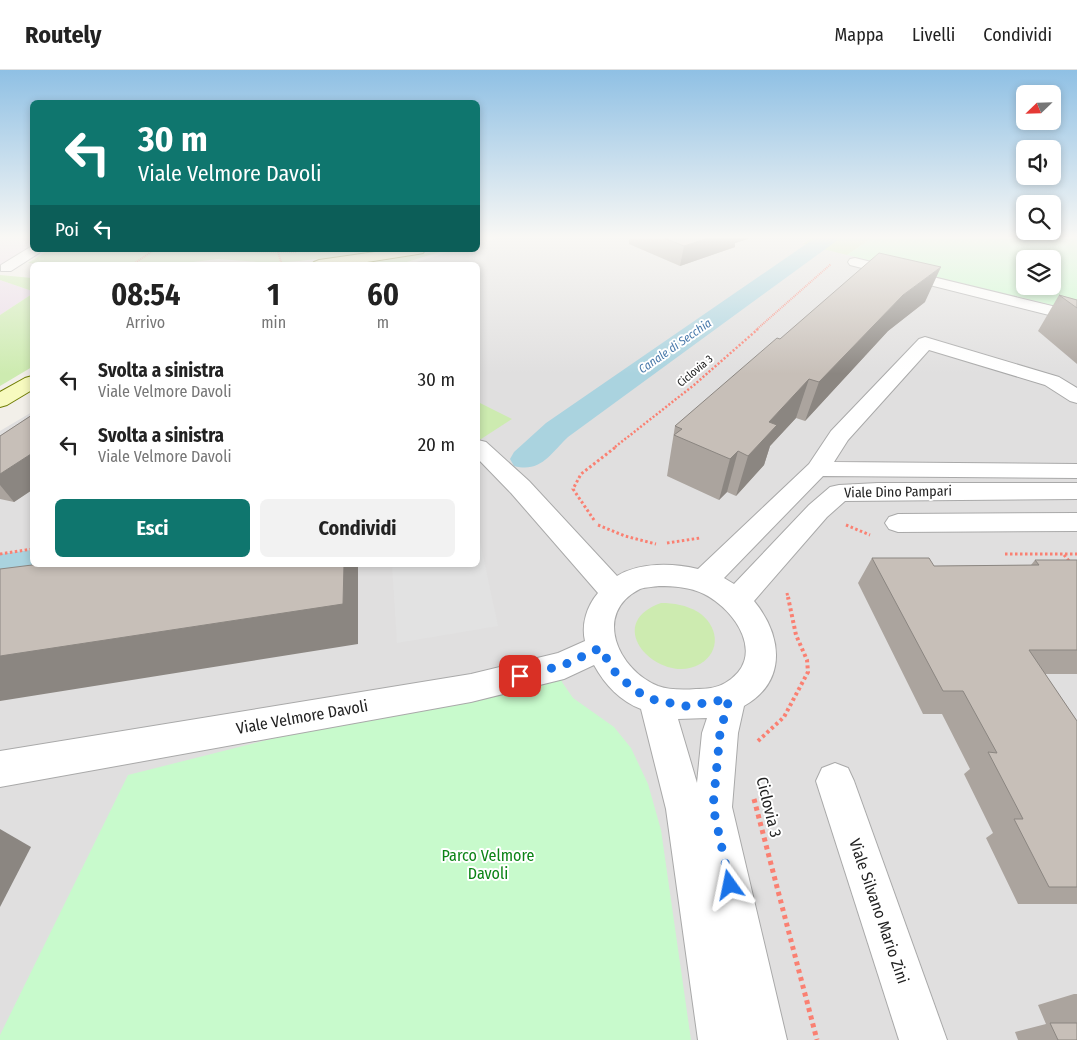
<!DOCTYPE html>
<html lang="it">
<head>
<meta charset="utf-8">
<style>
  body { margin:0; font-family:"Fira Sans Condensed",sans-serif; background:#f2f2f2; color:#222; height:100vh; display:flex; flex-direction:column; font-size:19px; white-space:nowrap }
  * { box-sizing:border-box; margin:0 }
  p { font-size:16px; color:#767676 }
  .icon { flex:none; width:28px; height:28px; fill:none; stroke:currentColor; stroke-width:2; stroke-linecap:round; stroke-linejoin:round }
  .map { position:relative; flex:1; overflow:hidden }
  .drawer { position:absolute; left:30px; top:192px; width:450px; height:305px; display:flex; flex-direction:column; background:#fff; border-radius:8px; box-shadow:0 2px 8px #0003 }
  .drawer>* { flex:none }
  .top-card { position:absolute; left:30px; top:30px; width:450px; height:152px; border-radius:8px; box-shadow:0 2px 8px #0003; background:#0f766e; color:#fff; overflow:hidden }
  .needle { width:32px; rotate:247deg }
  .tools { position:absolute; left:1016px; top:15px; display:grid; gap:10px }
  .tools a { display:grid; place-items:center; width:45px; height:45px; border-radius:8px; background:#fff; box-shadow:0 2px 8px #0003; font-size:25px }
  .pin { position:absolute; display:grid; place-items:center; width:42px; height:42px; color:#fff; margin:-21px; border-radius:10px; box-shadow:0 2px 8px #0006 }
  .me { position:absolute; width:55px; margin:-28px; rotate:348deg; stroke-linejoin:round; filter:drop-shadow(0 0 4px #0008) }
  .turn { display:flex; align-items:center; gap:18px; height:105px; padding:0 25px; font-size:22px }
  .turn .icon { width:65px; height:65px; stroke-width:2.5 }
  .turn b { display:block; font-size:35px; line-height:42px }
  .then { display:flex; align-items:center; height:48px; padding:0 25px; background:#0003; gap:10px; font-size:19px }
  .eta { display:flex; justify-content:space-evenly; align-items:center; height:85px; text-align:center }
  .eta b { font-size:30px; font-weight:700; line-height:35px }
  .cta { display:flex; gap:10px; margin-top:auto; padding:10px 25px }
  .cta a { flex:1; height:58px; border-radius:8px; background:#0f766e; color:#fff; font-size:20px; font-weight:700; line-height:58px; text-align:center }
  .cta a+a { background:#f2f2f2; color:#222 }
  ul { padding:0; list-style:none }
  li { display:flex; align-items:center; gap:15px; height:65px; padding:0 25px }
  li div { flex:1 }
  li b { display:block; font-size:19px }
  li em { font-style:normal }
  header { display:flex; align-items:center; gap:30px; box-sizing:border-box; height:70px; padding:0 25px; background:#fff; border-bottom:1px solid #e0e0e0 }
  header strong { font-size:24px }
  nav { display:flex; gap:28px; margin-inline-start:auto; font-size:18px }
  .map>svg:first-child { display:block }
  .residential { fill:#e0dfdf }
  .industrial { fill:#ebdbe8 }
  .grass { fill:#cdebb0 }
  .park { fill:#c8facc; fill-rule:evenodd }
  .parking { fill:#e2e2e2 }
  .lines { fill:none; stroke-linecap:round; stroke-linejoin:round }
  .canal { fill:#aad3df; fill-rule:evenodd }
  .minor-casing { stroke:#a9a9a9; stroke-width:2 }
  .secondary-casing { stroke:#707d05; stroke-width:2 }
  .path-far4 { stroke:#fa8072; stroke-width:2; stroke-dasharray:1 1; stroke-linecap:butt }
  .path-far3 { stroke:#fa8072; stroke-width:2.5; stroke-dasharray:2 2; stroke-linecap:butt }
  .path-far2 { stroke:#fa8072; stroke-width:3; stroke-dasharray:2.5 2.5; stroke-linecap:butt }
  .path-far1 { stroke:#fa8072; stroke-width:4; stroke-dasharray:3 3; stroke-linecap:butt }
  .path { stroke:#fa8072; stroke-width:5; stroke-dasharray:4 4; stroke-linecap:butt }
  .minor { fill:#fff; fill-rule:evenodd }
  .secondary { fill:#f7fabf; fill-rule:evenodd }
  .wall { fill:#aba49e }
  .shaded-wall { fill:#8b8681 }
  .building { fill:#c7bfb8; stroke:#8b8681 }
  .route { stroke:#1a73e8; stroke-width:9; stroke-dasharray:0 16.2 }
  .labels { text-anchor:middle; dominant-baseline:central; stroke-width:4; stroke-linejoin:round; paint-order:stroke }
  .far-street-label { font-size:11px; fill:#222; stroke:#fff }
  .far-water-label { font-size:12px; font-style:italic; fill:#4a7aab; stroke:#fff }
  .street-label { font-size:14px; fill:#222; stroke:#fff }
  .near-street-label { font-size:16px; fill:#222; stroke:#fff }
  .near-park-label { font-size:16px; fill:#0c8416; stroke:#fff }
</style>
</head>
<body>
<header>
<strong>Routely</strong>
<nav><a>Mappa</a><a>Livelli</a><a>Condividi</a></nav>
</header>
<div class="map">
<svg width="1077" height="970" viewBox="0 0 1077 970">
  <rect width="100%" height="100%" fill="#f2efe9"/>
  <path class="residential" d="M 496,168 L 811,168 L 803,173 L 1077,241 L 1077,970 L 0,970 L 0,361 L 32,342 L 32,495 L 478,495 L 478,195 L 406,195 L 456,180 L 478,180 L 478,174 Z"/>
  <g class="industrial">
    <path d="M 0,168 L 32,168 L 32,180 L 6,198 L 0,198 Z"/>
    <path d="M 0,210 L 32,221 L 32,224 L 0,245 Z"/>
  </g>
  <g class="grass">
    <path d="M 811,168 L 872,168 L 847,185 L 803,174 Z"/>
    <path d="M 49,180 L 393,180 L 299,191 L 271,193 L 218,189 L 168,195 L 65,195 L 28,193 Z"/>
    <path d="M 446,180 L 397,195 L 358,195 Z"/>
    <path d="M 0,205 L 32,208 L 32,221 L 0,210 Z"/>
    <path d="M 32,224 L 32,297 L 0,316 L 0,245 Z"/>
    <path d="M 478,332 L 512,349 L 478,371 Z"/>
    <path d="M 661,533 C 674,533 686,535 698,542 C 718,555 722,581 700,594 C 661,617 599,555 661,533 Z"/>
  </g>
  <g class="park">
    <path d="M 872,168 L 1077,168 L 1077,241 L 847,185 ZM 1025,189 L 1052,189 L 1052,216 L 1025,216 Z"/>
    <path d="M 564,595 L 562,612 L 573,628 L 614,657 L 631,678 L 648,714 L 661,760 L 691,970 L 0,970 L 0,965 L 128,705 Z"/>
  </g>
  <path class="parking" d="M 478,462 L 498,556 L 397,573 L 392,495 L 478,495 Z"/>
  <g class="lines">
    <g class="canal">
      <path d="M 815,168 L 838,168 L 835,172 L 568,367 C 550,384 541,403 514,396 L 510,389 L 514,382 L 546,353 Z"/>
      <path d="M 32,480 L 32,495 L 51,495 L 46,504 L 0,514 L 0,484 Z"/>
    </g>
    <defs>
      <g id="minor">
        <path d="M 32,176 L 32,180 L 41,180 L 39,183 L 11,201 L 1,201 L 1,195 Z"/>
        <path d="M 855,188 L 1077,242 L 1077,252 L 850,195 L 848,192 L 850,189 Z"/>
        <path d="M 925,267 L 1059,307 L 1077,318 L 1077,333 L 1070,331 L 1045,315 L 929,280 L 848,370 L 834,392 L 1077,394 L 1077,408 L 823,406 L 724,508 L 734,514 L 809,435 L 830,417 L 839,415 L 878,413 L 1077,413 L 1077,429 L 845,431 L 827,447 L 754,531 C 782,565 788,611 744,636 L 738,663 L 732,737 L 787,970 L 698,970 L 666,739 L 641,639 C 620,631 605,615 594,595 L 564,609 L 471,632 L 0,717 L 0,681 L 471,604 L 558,583 L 585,571 C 581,554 587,536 598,523 L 511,423 L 478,389 L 478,370 L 486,372 L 529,411 L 617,506 C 640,492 673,493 698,499 L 809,394 L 831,361 L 919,269 ZM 659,516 C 674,516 690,517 704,524 C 736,540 768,588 725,613 C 717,618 705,619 696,619 C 684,620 669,620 658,616 C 618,600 592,543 640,519 C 646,517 653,517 659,516 ZM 707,648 L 702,663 L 697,713 L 678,649 Z"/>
        <path d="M 1077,443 L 1077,461 L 898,462 L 889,459 L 885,453 L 889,447 L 898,444 Z"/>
        <path d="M 835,693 L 848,698 L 854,711 L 947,970 L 899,970 L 816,711 L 822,698 Z"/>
      </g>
      <g id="secondary">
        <path d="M 389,180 L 425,180 L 423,183 L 418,184 L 348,195 L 311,195 L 314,192 L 319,190 Z"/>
        <path d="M 32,306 L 32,320 L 7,335 L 0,337 L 0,322 L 25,308 Z"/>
      </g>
    </defs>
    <use href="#minor" class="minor-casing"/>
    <use href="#secondary" class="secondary-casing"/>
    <g class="path-far4">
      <path d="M 163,180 L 297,182"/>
      <path d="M 278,182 L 282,195"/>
      <path d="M 132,195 L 154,180"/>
      <path d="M 756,260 L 831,194"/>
    </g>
    <path class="path-far3" d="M 615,377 L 694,315 L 758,259"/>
    <g class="path-far2">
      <path d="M 594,450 L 573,419 L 581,404 L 617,376"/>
      <path d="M 598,455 L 625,466 L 656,474"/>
      <path d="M 846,455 L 870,465"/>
      <path d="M 667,473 L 700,468"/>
      <path d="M 0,484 L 32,479"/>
      <path d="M 1005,484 L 1077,484"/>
      <path d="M 1064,485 L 1077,500"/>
      <path d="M 787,523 L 788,528"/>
    </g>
    <path class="path-far1" d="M 758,671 L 784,647 L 808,602 L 807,590 L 796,565 L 788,527"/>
    <path class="path" d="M 754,729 L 817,970"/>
    <use href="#minor" class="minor"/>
    <use href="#secondary" class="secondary"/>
  </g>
  <g class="wall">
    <path d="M 629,168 L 751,168 L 735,173 L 735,177 L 680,196 L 629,174 Z"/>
    <path d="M 1059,225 L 1077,230 L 1077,294 L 1038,261 Z"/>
    <path d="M 925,232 L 888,261 L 805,351 L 796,348 L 770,376 L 764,395 L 736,426 L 727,422 L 719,430 L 667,406 L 675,356 L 780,269 Z"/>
    <path d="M 32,345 L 32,420 L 14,432 L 0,429 L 0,366 Z"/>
    <path d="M 872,488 L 934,496 L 1031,495 L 1035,490 L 1077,490 L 1077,604 L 1045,604 L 1077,651 L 1077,834 L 1018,834 L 986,768 L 993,763 L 964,704 L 970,699 L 942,644 L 923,644 L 858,513 Z"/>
    <path d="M 1074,924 L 1077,924 L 1077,970 L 1018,970 L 1015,962 L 1046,954 L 1038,935 Z"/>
  </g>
  <g class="shaded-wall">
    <path d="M 708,168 L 751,168 L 735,173 L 735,177 L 680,196 L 684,176 Z"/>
    <path d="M 941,197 L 925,232 L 888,261 L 805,351 L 819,312 L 903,225 Z"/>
    <path d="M 809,309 L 796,348 L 770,376 L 764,395 L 736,426 L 748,386 L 769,352 Z"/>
    <path d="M 738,381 L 727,422 L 719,430 L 730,389 Z"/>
    <path d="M 31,384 L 32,385 L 32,420 L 14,432 L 0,415 L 0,404 Z"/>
    <path d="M 344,495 L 358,495 L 358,574 L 0,631 L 0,586 Z"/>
    <path d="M 0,759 L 31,777 L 0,837 Z"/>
  </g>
  <g class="building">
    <path d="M 664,168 L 708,168 L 684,176 Z"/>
    <path d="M 879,183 L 941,197 L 903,225 L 819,312 L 809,309 L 769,352 L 777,355 L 748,386 L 738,381 L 730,389 L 674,365 L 682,359 L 675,356 L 777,268 L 780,269 Z"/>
    <path d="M 1059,225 L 1077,230 L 1077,238 Z"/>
    <path d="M 32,345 L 32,384 L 31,384 L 0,404 L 0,366 Z"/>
    <path d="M 872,488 L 929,488 L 934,496 L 1039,495 L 1035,490 L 1077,490 L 1077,580 L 1029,580 L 1077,651 L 1077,817 L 1049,817 L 1014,749 L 1023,749 L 988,682 L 997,683 L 963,621 L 943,621 Z"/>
    <path d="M 32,495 L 344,495 L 343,534 L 0,586 L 0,499 Z"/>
    <path d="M 1050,953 L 1077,953 L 1077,970 L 1058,970 Z"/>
  </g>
  <linearGradient id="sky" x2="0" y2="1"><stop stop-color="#8fc0e4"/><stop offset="0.55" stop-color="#f9f8f5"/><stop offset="1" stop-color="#f9f8f5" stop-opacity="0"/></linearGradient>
  <rect width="1077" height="304" fill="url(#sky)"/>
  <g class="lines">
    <path class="route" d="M 520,606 L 564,595 L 600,578 L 617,605 L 638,622 L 655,630 L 686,636 L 729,629 L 720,663 L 713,737 L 730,815"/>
  </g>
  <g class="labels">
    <g class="far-street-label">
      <text transform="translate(695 301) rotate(-40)">Ciclovia 3</text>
    </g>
    <g class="far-water-label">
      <text transform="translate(675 276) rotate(-35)">Canale di Secchia</text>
    </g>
    <g class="street-label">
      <text transform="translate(898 422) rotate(-1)">Viale Dino Pampari</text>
    </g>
    <g class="near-street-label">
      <text transform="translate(302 647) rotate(-10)">Viale Velmore Davoli</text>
      <text transform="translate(769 737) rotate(76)">Ciclovia 3</text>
      <text transform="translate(879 841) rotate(71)">Viale Silvano Mario Zini</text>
    </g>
    <g class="near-park-label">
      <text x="488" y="785">Parco Velmore<tspan x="488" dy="18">Davoli</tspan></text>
    </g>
  </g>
</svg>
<div class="tools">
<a><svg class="needle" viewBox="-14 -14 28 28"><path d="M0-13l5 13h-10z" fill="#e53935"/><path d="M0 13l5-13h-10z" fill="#767676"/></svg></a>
<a><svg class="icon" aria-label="sound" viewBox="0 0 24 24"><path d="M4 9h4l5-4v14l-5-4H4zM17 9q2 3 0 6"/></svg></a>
<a><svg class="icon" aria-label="search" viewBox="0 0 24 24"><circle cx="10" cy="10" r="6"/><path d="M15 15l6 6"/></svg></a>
<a><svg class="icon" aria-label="layers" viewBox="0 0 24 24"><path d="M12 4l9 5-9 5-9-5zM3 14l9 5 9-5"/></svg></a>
</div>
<div class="pin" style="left:520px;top:606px;background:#d93025"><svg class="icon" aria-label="arrive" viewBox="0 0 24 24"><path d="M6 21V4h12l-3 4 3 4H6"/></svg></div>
<svg class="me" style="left:730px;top:815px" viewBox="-20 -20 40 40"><path d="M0-17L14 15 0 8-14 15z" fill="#1a73e8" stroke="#fff" stroke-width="4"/></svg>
<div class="top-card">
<div class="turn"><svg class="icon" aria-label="left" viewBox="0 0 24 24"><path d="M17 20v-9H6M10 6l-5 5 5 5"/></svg><div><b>30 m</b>Viale Velmore Davoli</div></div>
<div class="then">Poi<svg class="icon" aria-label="left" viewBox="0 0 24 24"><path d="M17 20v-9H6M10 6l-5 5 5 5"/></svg></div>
</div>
<section class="drawer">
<div class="eta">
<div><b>08:54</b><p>Arrivo</p></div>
<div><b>1</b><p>min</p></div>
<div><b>60</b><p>m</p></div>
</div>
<ul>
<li><svg class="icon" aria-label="left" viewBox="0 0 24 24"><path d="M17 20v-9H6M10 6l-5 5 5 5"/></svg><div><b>Svolta a sinistra</b><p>Viale Velmore Davoli</p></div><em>30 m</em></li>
<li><svg class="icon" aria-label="left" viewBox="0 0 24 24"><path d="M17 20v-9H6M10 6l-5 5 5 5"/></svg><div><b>Svolta a sinistra</b><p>Viale Velmore Davoli</p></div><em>20 m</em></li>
</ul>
<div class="cta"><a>Esci</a><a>Condividi</a></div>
</section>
</div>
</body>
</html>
